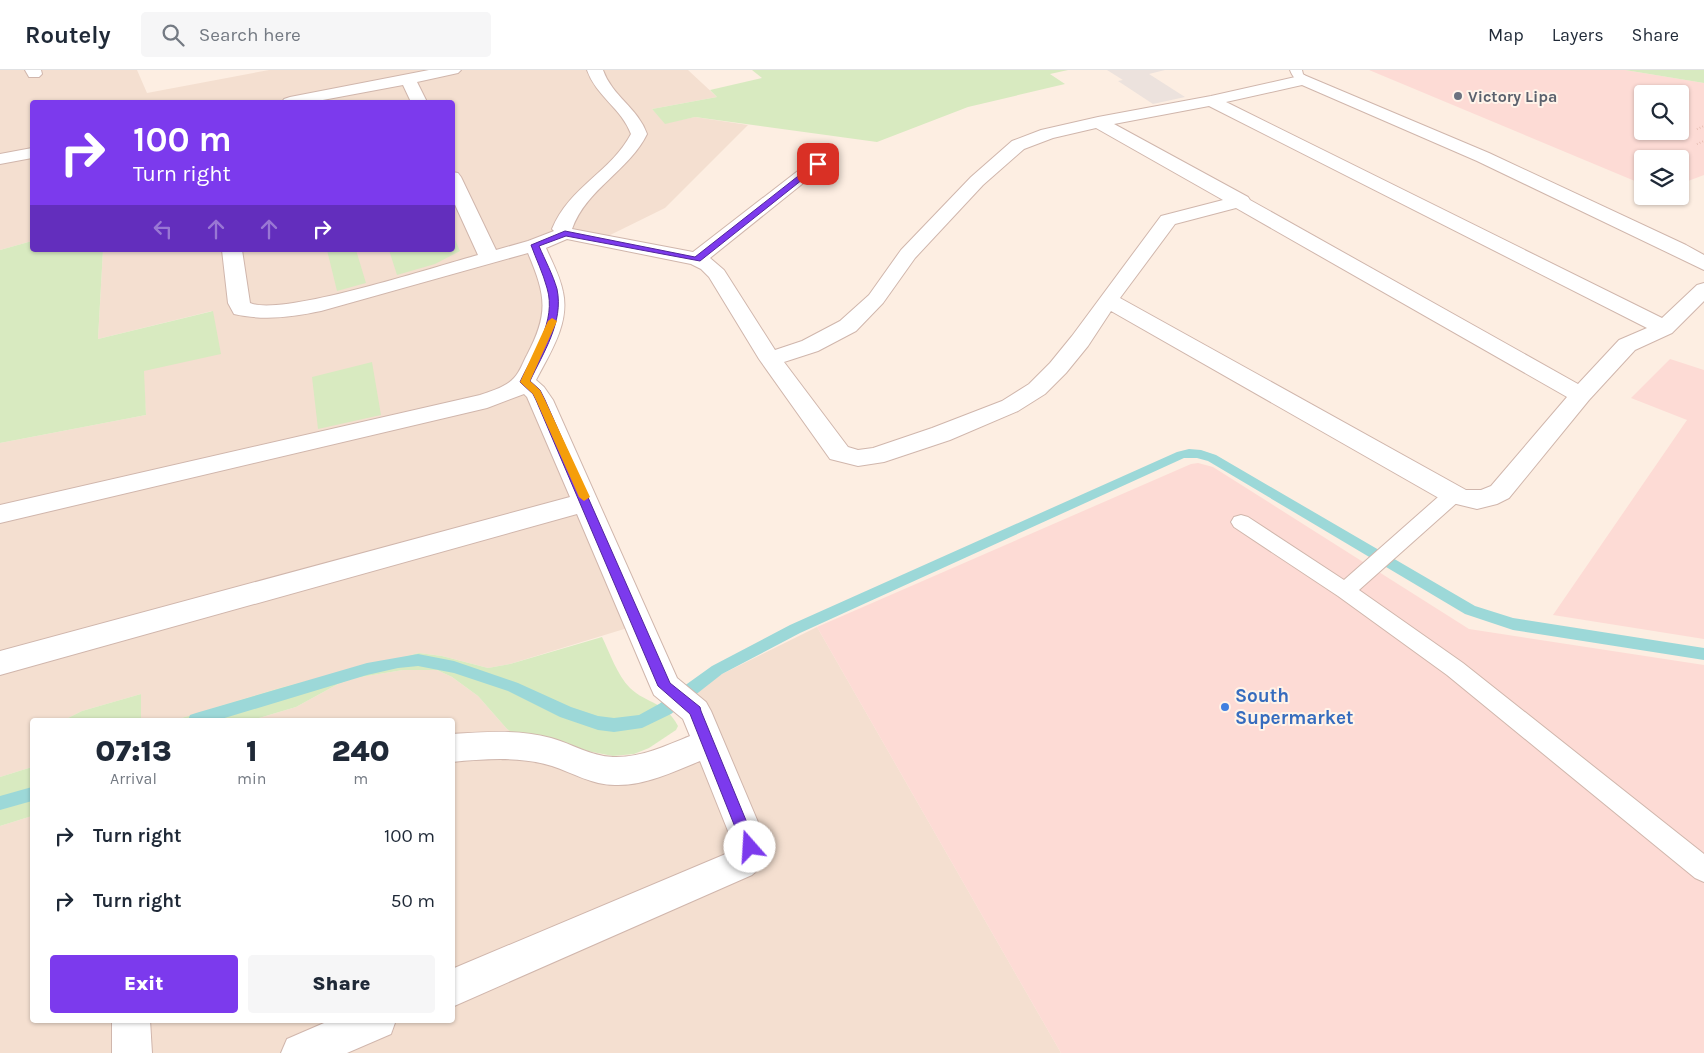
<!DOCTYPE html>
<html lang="en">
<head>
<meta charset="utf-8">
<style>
  body { margin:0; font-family:Karla,sans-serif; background:#f6f6f7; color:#1f2937; height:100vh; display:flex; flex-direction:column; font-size:19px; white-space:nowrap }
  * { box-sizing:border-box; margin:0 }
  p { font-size:16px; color:#747a83 }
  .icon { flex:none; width:28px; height:28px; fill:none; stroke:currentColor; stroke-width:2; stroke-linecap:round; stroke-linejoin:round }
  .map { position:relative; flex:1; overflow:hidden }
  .sheet { position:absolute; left:30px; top:648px; width:425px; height:305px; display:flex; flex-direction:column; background:#fff; border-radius:5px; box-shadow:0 1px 4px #0004 }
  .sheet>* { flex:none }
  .guide { position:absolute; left:30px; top:30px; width:425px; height:152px; border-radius:5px; box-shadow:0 1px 4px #0004; background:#7c3aed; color:#fff; overflow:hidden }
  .controls { position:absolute; left:1634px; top:15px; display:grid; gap:10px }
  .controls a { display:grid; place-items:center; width:55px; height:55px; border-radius:5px; background:#fff; box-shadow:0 1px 4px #0004; font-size:25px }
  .pin { position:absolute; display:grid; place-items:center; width:42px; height:42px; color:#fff; margin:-21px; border-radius:10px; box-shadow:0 2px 8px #0006 }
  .me { position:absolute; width:55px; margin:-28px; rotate:341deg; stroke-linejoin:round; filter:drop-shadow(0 0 4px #0008) }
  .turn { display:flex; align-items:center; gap:18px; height:105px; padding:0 20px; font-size:22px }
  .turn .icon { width:65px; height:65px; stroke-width:2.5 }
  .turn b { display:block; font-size:35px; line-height:42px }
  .lanes { display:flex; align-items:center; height:48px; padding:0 20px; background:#0003; justify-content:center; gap:25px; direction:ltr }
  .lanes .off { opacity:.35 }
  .eta { display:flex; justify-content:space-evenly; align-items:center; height:85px; text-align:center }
  .eta b { font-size:30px; font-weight:800; line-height:35px }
  .primary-button { display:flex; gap:10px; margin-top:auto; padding:10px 20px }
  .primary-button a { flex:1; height:58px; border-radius:5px; background:#7c3aed; color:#fff; font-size:20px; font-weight:800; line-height:58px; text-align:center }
  .primary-button a+a { background:#f6f6f7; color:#1f2937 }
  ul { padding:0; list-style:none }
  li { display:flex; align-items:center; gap:15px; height:65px; padding:0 20px }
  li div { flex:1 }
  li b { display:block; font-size:19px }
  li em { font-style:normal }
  header { display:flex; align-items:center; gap:30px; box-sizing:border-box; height:70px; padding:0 25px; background:#fff; border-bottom:1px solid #e0e1e3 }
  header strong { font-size:24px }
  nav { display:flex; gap:28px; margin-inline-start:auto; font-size:18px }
  .search { width:350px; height:45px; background:#f6f6f7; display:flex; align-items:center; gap:12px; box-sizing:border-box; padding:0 18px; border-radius:5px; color:#747a83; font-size:19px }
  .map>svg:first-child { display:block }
  .residential { fill:#f4dfd0 }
  .commercial { fill:#fddbd5; fill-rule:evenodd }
  .industrial { fill:#ece2dd }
  .green { fill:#d8eac0 }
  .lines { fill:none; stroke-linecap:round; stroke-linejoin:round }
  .stream { fill:#9cd8d8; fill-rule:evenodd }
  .lane-casing { stroke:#d0b6ac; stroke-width:2 }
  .street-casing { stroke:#d0b6ac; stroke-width:2 }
  .path { stroke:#d7aa9c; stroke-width:2; stroke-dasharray:0.5 2.5; stroke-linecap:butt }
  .lane { fill:#fff; fill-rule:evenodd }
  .street { fill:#fff; fill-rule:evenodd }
  .route { fill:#7c3aed; stroke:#51269a }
  .slow { fill:#f59e0b }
  .worship-dot { fill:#6b7280; stroke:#fff3e9; stroke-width:2 }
  .shop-dot { fill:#3f7fe0; stroke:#fff3e9; stroke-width:2 }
  .labels { text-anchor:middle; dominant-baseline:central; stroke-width:4; stroke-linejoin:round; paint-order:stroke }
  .far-worship-label { font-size:16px; font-weight:bold; fill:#5b616d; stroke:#fff3e9; text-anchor:start }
  .shop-label { font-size:19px; font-weight:bold; fill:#366cbe; stroke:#fff3e9; text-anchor:start }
</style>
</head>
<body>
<header>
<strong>Routely</strong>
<div class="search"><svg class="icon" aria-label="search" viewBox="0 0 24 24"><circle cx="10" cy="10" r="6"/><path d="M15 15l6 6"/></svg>Search here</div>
<nav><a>Map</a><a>Layers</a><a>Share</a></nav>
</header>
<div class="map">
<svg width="1704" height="983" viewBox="0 0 1704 983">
  <rect width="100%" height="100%" fill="#fdeee2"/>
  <g class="residential">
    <path d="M 0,0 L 137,0 L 147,23 L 269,0 L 688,0 L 717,27 L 652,39 L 665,53 L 695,47 L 748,55 L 665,138 L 600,170 L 565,163 L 535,175 L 552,220 L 525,307 L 505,322 L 0,442 L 0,373 L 146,345 L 143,301 L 212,241 L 98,269 L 103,180 L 452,180 L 452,32 L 32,32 L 32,171 L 0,180 Z"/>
    <path d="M 525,321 L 583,431 L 0,591 L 0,447 Z"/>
    <path d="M 584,434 L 634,556 L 510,594 L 488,598 L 442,586 L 419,583 L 280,618 L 175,650 L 141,650 L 141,624 L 82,641 L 64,650 L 32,650 L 32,697 L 0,707 L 0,595 Z"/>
    <path d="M 817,557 L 1061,983 L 309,983 L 385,950 L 452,950 L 453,921 L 743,795 L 685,627 L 716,607 Z"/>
    <path d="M 403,600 L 437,600 L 452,607 L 478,626 L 507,659 L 520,668 L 453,675 L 452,650 L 252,650 L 296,637 L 338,614 L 355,608 Z"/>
    <path d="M 706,676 L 748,780 L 453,915 L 452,680 L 499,678 L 588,701 Z"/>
    <path d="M 32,746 L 32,950 L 128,950 L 129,983 L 0,983 L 0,756 Z"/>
    <path d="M 134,950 L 372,950 L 295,983 L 134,983 Z"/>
  </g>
  <g class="commercial">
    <path d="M 1369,0 L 1625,0 L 1704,13 L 1704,105 L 1680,114 L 1680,89 L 1642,89 L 1642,114 ZM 1642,24 L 1680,24 L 1680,61 L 1642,61 Z"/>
    <path d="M 1670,289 L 1704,300 L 1704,569 L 1553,545 L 1687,350 L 1631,328 Z"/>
    <path d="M 1198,393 L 1213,397 L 1469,559 L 1704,595 L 1704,983 L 1061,983 L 817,557 L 1191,394 Z"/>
  </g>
  <path class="industrial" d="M 1107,0 L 1165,0 L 1149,4 L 1185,27 L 1153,34 L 1118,11 L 1123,10 Z"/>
  <g class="green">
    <path d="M 752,0 L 1068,0 L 1050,4 L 1065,14 L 968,37 L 877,72 L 695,47 L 665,54 L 652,39 L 717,27 L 710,20 L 762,8 Z"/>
    <path d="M 1625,0 L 1704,0 L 1704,13 Z"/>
    <path d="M 453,165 L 460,181 L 435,194 L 397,205 L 389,180 L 452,180 Z"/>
    <path d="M 32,171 L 32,180 L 103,180 L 98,269 L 213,241 L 221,284 L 144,301 L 146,345 L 0,373 L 0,180 Z"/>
    <path d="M 327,180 L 356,180 L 366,213 L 337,221 Z"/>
    <path d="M 372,292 L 381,345 L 318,359 L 312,307 Z"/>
    <path d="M 602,567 C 610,583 617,605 630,618 C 647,634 666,632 678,656 L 676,660 L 649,678 L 634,684 L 613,686 L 520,668 L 507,659 L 478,626 L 452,607 L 437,600 L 403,600 L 355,608 L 338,614 L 296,637 L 252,650 L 175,650 L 280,618 L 419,583 L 442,586 L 488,598 L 510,594 Z"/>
    <path d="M 141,624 L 141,650 L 64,650 L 82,641 Z"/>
    <path d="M 32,697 L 32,746 L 0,756 L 0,707 Z"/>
  </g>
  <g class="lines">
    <g class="stream">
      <path d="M 1189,379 L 1201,380 L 1216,385 L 1475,536 L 1513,548 L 1704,578 L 1704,590 L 1513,560 L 1465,544 L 1208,391 L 1197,388 L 1184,388 L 800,563 L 722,604 L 671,644 L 642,658 L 614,662 L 598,660 L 560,647 L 508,621 L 454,603 L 418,596 L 398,598 L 367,605 L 218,650 L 188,650 L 190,645 L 196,643 L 367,593 L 418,584 L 454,591 L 518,613 L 571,637 L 598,646 L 614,648 L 639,645 L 659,634 L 712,596 L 790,555 L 1177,382 Z"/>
      <path d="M 32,717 L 32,731 L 0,740 L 0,726 Z"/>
    </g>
    <defs>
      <g id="lane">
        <path d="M 1290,0 L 1302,0 L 1303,4 L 1310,10 L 1308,12 C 1299,15 1293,8 1290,0 Z"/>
        <path d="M 1453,419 L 1460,420 L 1462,425 L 1460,430 L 1359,520 L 1463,593 L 1704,784 L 1704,812 L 1695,808 L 1447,605 L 1338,526 L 1234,457 L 1231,452 L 1234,447 L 1241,445 L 1248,447 L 1344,510 L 1446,420 Z"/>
      </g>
      <g id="street">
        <path d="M 25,0 L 41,0 L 42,4 L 39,7 L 29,7 Z"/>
        <path d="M 429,0 L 461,0 L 458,3 L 417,12 L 427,32 L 411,32 L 403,15 L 312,32 L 282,32 L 284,29 L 290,27 Z"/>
        <path d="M 587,0 L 603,0 C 612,26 638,38 647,64 C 629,101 586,119 572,159 L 693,182 L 812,90 L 818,89 L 824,90 L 827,94 L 710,188 L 724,200 L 775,280 L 802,271 L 840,251 L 869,225 L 901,180 L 971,107 L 1012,71 L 1041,60 L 1098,47 L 1211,26 L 1304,5 L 1489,83 L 1686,175 L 1704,185 L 1704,200 L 1477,91 L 1302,15 L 1226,32 L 1662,248 L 1697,215 L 1704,213 L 1704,231 L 1672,263 L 1635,280 L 1589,330 L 1509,428 L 1497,434 L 1477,439 L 1444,431 L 1111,241 L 1088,276 L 1066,303 L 1045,324 L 1018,341 L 950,370 L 884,392 L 858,396 L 830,389 L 759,289 L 709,207 L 701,199 L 691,194 L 567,169 L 546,178 C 552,192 560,206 563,222 C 570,253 550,283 536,310 L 544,317 L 553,330 L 677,608 L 706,632 L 711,641 L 766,771 C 767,784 762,797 752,805 L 452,937 L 452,899 L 728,783 L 732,779 L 732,771 L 700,691 C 673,702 644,716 615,715 C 592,715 573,703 552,696 C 520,686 485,689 452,692 L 452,664 C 485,662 519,659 551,668 C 572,674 591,686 613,687 C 640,688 665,676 690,666 L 683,649 L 654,625 L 650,616 L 577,444 L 0,605 L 0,581 L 570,427 L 527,327 L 524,324 L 487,338 L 0,453 L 0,435 L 480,325 C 491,321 506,317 514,308 C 520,302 523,292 527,285 C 549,243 546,226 528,183 L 321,241 C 292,247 264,251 234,244 L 228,233 L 222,180 L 242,180 L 250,233 C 282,247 437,196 478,185 L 452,128 L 452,102 L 458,103 L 461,107 L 496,180 L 528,171 L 554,161 L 552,159 C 569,117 611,102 631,64 C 622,39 596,26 587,0 ZM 1209,36 L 1647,258 L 1619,270 L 1578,314 L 1250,130 L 1248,127 L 1114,54 ZM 1096,58 L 1223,130 L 1161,146 L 1072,266 L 1050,293 L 1029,314 L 1002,331 L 932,358 L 873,378 L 858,380 L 848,377 L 784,292 L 818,281 L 856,261 L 883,233 L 915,188 L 983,115 L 1024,79 L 1053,68 ZM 1236,138 L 1567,327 L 1491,416 L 1481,420 L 1466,420 L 1120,228 L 1175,154 Z"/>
        <path d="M 32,78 L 32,88 L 0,94 L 0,84 Z"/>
        <path d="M 112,950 L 150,950 L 152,983 L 112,983 Z"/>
        <path d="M 331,950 L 396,950 L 391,964 L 347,983 L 281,983 L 287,969 Z"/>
      </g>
    </defs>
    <use href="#lane" class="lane-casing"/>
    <use href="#street" class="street-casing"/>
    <g class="path">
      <path d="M 1697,59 L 1704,56"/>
      <path d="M 1697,74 L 1704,71"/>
    </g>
    <use href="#lane" class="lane"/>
    <use href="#street" class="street"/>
  </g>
  <path class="route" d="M 816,92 L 822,94 L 700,191 L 566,166 L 539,176 C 545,190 553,205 557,219 C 564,252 543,283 530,311 L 540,320 L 545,330 L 670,613 L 700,637 L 701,641 L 757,777 L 755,782 L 750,784 L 745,782 L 743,777 L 690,644 L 658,616 L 536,330 L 533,324 L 520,312 C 533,284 557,251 547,218 C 543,203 536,189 531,175 L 565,161 L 695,187 Z"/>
  <path class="slow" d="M 552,248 L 557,251 L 530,311 L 540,320 L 545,330 L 590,427 L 584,431 L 579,427 L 536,330 L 533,324 L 520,312 L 548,251 Z"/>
  <circle class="worship-dot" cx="1458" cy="26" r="5"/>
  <circle class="shop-dot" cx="1225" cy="637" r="5"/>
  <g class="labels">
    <g class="far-worship-label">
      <text x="1468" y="26">Victory Lipa</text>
    </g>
    <g class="shop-label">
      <text x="1235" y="626">South<tspan x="1235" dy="22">Supermarket</tspan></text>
    </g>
  </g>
</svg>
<div class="controls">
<a><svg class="icon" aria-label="search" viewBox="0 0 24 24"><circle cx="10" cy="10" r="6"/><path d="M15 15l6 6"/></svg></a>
<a><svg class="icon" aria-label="layers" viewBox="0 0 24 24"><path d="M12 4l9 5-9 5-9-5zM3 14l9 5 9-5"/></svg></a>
</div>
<div class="pin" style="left:818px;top:94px;background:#d93025"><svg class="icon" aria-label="arrive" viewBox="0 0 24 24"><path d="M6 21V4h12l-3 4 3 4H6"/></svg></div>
<svg class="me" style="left:750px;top:777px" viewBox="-20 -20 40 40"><circle r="19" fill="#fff"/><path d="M0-13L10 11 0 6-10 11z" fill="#7c3aed"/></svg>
<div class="guide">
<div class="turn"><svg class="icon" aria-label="right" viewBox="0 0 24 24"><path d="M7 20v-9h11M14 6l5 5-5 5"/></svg><div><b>100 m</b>Turn right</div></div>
<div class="lanes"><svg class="icon off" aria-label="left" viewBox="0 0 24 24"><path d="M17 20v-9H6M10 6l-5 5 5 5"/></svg><svg class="icon off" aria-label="ahead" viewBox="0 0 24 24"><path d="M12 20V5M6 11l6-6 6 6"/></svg><svg class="icon off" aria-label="ahead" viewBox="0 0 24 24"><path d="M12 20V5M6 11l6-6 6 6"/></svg><svg class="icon" aria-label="right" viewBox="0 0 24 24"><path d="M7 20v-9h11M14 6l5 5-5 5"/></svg></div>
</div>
<section class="sheet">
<div class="eta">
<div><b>07:13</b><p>Arrival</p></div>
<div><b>1</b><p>min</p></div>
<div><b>240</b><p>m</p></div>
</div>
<ul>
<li><svg class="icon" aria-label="right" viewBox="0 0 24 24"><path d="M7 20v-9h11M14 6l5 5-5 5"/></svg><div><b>Turn right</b></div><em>100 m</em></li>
<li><svg class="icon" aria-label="right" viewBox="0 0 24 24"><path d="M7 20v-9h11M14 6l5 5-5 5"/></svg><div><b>Turn right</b></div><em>50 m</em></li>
</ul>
<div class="primary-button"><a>Exit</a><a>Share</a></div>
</section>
</div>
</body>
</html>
